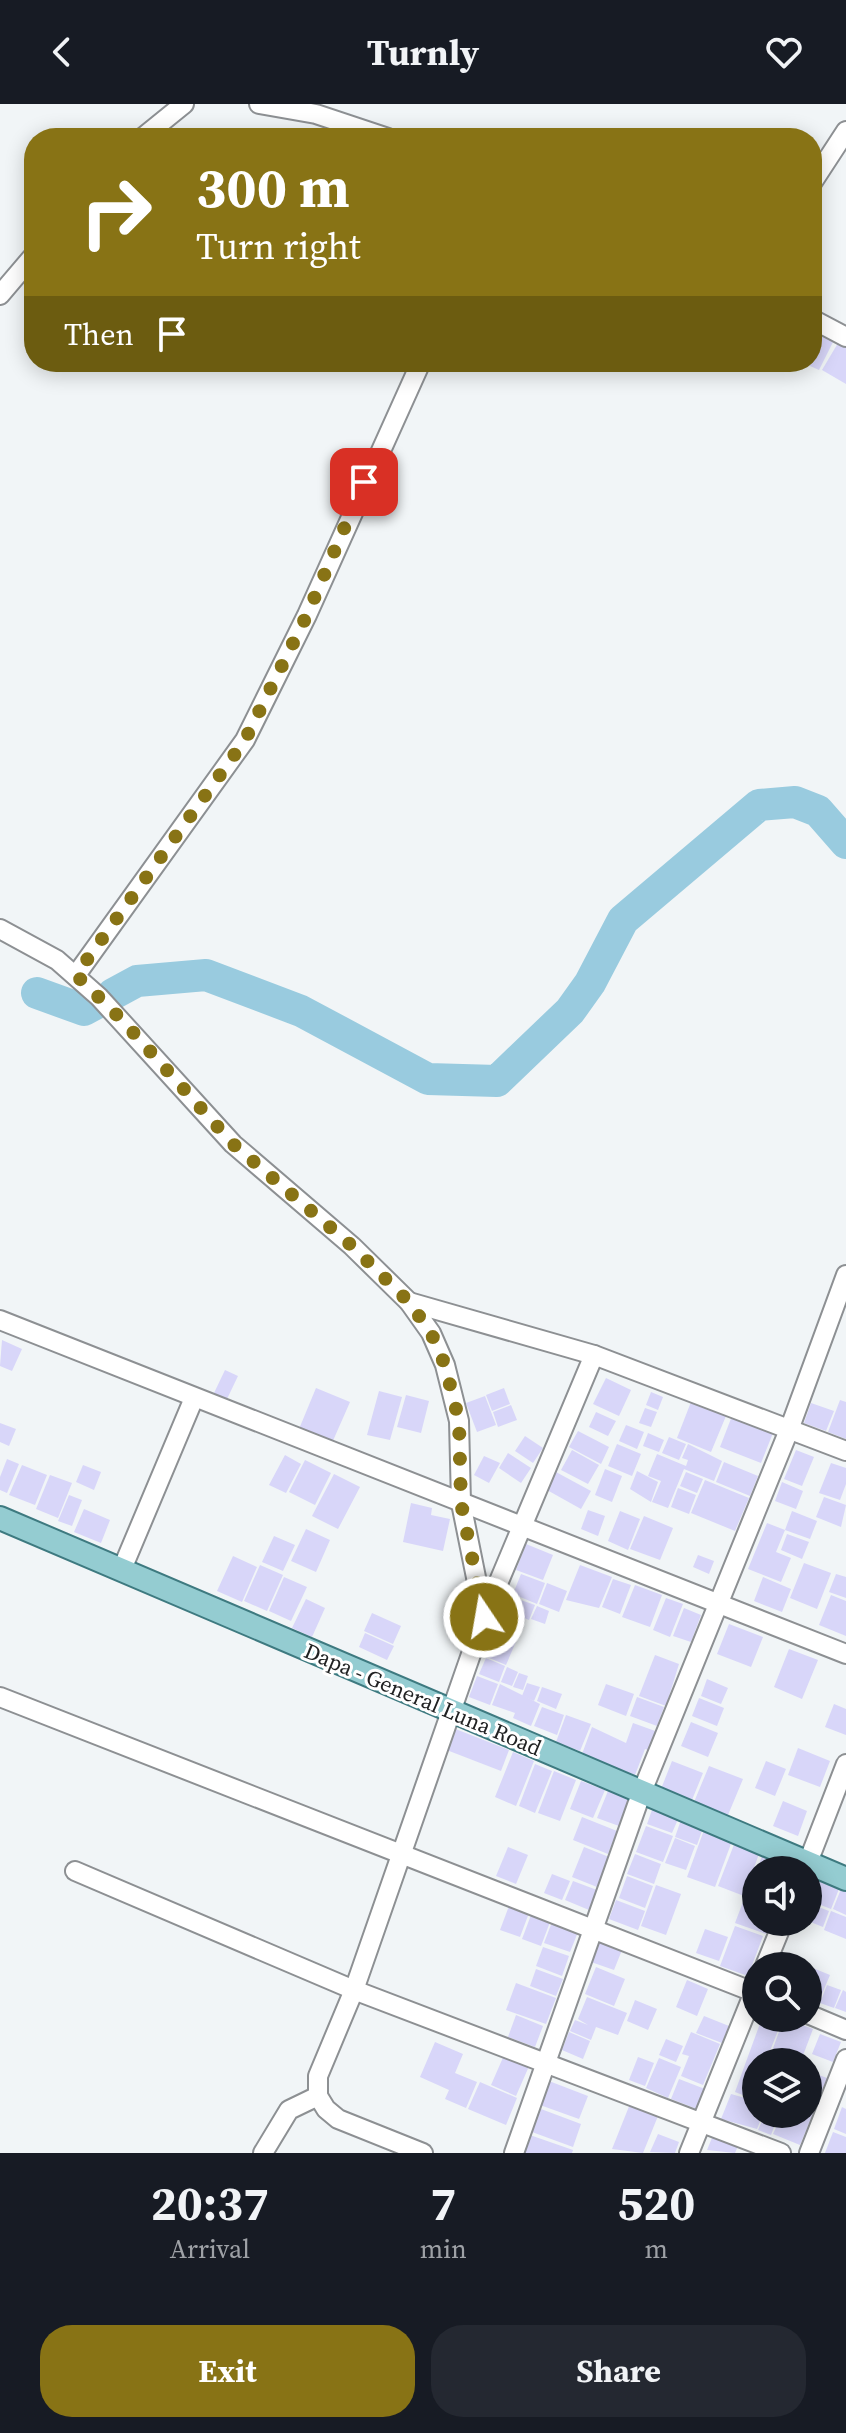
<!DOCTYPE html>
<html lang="en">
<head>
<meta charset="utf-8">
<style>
  body { margin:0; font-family:"Source Serif 4",serif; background:#242831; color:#f1f3f6; height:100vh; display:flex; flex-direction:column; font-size:30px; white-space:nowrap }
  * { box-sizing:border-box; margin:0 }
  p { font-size:26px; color:#9ea1a6 }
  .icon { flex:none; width:44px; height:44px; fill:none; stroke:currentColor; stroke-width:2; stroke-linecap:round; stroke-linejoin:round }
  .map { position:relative; height:2049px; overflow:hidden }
  .panel { display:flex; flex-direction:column; background:#171b24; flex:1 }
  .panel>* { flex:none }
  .guide { position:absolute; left:24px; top:24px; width:798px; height:244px; border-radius:32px; box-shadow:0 4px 20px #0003; background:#887315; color:#fff; overflow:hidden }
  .fabs { position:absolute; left:742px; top:1752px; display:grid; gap:16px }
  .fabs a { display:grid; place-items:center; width:80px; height:80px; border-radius:50%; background:#171b24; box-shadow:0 4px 20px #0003; font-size:40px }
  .pin { position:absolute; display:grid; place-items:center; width:68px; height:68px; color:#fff; margin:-34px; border-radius:16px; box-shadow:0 4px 12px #0006 }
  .me { position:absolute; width:88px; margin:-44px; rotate:348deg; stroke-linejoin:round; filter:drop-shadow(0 0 6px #0008) }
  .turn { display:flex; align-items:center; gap:28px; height:168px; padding:0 40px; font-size:36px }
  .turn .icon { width:104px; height:104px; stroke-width:2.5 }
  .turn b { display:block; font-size:56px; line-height:68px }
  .then { display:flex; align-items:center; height:76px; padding:0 40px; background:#0003; gap:16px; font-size:30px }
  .eta { display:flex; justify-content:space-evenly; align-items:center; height:136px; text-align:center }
  .eta b { font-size:48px; font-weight:700; line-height:56px }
  .cta { display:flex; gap:16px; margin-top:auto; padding:16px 40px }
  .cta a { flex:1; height:92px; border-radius:32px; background:#887315; color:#fff; font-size:32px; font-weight:700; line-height:92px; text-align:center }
  .cta a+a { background:#242831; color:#f1f3f6 }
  header { display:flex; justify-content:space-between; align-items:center; height:104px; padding:0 40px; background:#171b24; font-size:36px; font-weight:700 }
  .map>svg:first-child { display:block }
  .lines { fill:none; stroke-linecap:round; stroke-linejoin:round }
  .river { stroke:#99cbdf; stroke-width:32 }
  .building { fill:#d8d6f9 }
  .minor-casing { stroke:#8d9093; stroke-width:22 }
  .major-casing { stroke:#3e7a80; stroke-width:26 }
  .minor { stroke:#fff; stroke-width:18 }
  .major { stroke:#94ccd1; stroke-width:22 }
  .route { stroke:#887315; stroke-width:14; stroke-dasharray:0 25.2 }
  .labels { text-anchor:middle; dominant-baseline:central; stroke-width:6; stroke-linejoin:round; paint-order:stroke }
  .street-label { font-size:22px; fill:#212223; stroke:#fff }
</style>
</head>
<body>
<header><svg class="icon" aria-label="back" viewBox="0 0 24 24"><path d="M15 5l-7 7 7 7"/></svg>Turnly<svg class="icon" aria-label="heart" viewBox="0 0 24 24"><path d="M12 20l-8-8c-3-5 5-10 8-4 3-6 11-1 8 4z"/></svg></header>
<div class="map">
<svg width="846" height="2049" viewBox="0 0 846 2049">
  <rect width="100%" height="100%" fill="#f1f5f7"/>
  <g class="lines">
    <g class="river">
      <path d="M 37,889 L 84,906 L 97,899"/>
      <path d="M 113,890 L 137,877 L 206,871 L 301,907 L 428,975 L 497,977 L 570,907 L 590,879 L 623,816 L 759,701 L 795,698 L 818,707 L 846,739"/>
    </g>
  </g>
  <g class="building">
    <path d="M 813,228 L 833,238 L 819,266 L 801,258 L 812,258 Z"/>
    <path d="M 838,239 L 846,243 L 846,280 L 822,266 Z"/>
    <path d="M 766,258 L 795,258 L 791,268 Z"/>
    <path d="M 2,1236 L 22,1245 L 12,1267 L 0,1262 Z"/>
    <path d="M 225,1266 L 238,1272 L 227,1295 L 214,1289 Z"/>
    <path d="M 606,1274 L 631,1286 L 619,1312 L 593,1300 Z"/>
    <path d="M 316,1284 L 350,1298 L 332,1339 L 299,1325 Z"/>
    <path d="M 504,1284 L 510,1300 L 492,1307 L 486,1291 Z"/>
    <path d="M 379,1287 L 402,1293 L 390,1336 L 367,1331 Z"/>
    <path d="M 651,1288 L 663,1293 L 658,1306 L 646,1301 Z"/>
    <path d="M 406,1291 L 429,1297 L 421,1329 L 397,1323 Z"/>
    <path d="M 485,1292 L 496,1321 L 477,1328 L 466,1299 Z"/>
    <path d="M 840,1296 L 846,1298 L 846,1335 L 828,1328 Z"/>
    <path d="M 691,1298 L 726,1312 L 711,1348 L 677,1334 Z"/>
    <path d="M 811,1299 L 834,1307 L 826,1327 L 804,1319 Z"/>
    <path d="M 511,1301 L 517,1316 L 498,1323 L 493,1308 Z"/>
    <path d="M 645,1304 L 657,1308 L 651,1323 L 639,1319 Z"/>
    <path d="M 596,1308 L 616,1317 L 608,1332 L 589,1323 Z"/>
    <path d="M 732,1312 L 773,1329 L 761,1359 L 720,1343 Z"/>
    <path d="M 0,1319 L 16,1325 L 9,1342 L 0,1338 Z"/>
    <path d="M 626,1321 L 644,1328 L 637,1345 L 619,1337 Z"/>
    <path d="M 578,1327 L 609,1343 L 601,1360 L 569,1343 Z"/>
    <path d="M 648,1329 L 664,1336 L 659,1348 L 643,1342 Z"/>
    <path d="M 525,1332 L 543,1344 L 533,1359 L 515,1347 Z"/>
    <path d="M 669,1333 L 686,1340 L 679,1356 L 662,1349 Z"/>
    <path d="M 617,1340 L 641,1350 L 632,1372 L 608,1362 Z"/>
    <path d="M 688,1340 L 722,1357 L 714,1377 L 684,1365 L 668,1404 L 652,1398 L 661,1377 L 648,1372 L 657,1350 L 686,1362 L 688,1356 L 682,1354 Z"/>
    <path d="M 572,1346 L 599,1361 L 588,1380 L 561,1366 Z"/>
    <path d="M 796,1346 L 814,1353 L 802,1382 L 784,1375 Z"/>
    <path d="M 508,1349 L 531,1364 L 521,1379 L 499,1364 Z"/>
    <path d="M 285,1351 L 301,1360 L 286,1389 L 269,1381 Z"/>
    <path d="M 484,1352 L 500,1359 L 489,1379 L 474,1371 Z"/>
    <path d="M 7,1355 L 19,1360 L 7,1389 L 0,1386 L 0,1373 Z"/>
    <path d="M 305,1356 L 331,1369 L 315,1401 L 289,1388 Z"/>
    <path d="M 724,1358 L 758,1372 L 750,1392 L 716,1378 Z"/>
    <path d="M 831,1359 L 846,1364 L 846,1380 L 840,1396 L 819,1389 Z"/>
    <path d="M 22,1361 L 47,1371 L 35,1401 L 9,1391 Z"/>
    <path d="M 83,1361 L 101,1368 L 94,1386 L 76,1378 Z"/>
    <path d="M 605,1365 L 622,1372 L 612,1398 L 595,1391 Z"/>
    <path d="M 637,1367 L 658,1378 L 651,1398 L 630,1385 Z"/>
    <path d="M 556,1368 L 591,1387 L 581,1405 L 547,1386 Z"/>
    <path d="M 686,1368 L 703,1375 L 697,1389 L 680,1382 Z"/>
    <path d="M 334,1370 L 360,1383 L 338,1425 L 312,1412 Z"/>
    <path d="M 50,1371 L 72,1379 L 58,1414 L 36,1405 Z"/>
    <path d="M 705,1376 L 749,1394 L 735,1427 L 691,1409 Z"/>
    <path d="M 782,1378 L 803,1387 L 796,1405 L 775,1397 Z"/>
    <path d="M 678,1384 L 696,1391 L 689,1410 L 671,1403 Z"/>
    <path d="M 69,1391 L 82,1396 L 72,1422 L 58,1417 Z"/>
    <path d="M 824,1393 L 846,1401 L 841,1423 L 816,1413 Z"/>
    <path d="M 411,1399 L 432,1404 L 431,1411 L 450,1415 L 443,1447 L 403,1438 Z"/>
    <path d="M 84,1405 L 110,1416 L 101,1439 L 74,1428 Z"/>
    <path d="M 588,1406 L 605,1412 L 598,1432 L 581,1425 Z"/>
    <path d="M 620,1407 L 640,1415 L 628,1446 L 608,1437 Z"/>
    <path d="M 792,1407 L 817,1417 L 810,1435 L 785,1426 Z"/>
    <path d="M 644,1412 L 673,1424 L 660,1456 L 630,1445 Z"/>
    <path d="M 767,1419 L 785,1426 L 776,1448 L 791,1454 L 781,1478 L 748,1465 Z"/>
    <path d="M 306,1425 L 330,1436 L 316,1468 L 291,1457 Z"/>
    <path d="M 787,1430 L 809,1438 L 802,1455 L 781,1446 Z"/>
    <path d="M 274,1432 L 295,1441 L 283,1467 L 262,1458 Z"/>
    <path d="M 526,1440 L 553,1451 L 543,1476 L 516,1466 Z"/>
    <path d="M 698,1451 L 714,1457 L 709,1470 L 693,1463 Z"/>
    <path d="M 233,1452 L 257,1463 L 242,1498 L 217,1487 Z"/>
    <path d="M 804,1459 L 831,1469 L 817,1505 L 790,1494 Z"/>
    <path d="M 260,1461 L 283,1471 L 267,1507 L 244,1497 Z"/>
    <path d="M 580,1461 L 612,1473 L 599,1504 L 566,1496 Z"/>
    <path d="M 521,1470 L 545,1479 L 537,1500 L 513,1490 Z"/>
    <path d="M 836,1470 L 846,1473 L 846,1494 L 829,1488 Z"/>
    <path d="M 284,1473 L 307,1483 L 291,1517 L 269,1507 Z"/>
    <path d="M 763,1473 L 791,1485 L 782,1508 L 754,1497 Z"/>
    <path d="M 613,1475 L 631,1481 L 620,1510 L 602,1503 Z"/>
    <path d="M 547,1479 L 567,1487 L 559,1508 L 539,1500 Z"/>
    <path d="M 635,1481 L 662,1491 L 650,1523 L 622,1513 Z"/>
    <path d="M 831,1491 L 846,1497 L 846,1532 L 819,1521 Z"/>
    <path d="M 515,1494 L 535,1501 L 529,1516 L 524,1514 L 517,1531 L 498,1524 Z"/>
    <path d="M 666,1494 L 683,1500 L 670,1533 L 653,1526 Z"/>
    <path d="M 306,1495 L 325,1504 L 312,1533 L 292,1524 Z"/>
    <path d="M 537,1502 L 549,1507 L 545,1520 L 531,1515 Z"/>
    <path d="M 684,1504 L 701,1511 L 691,1538 L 673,1532 Z"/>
    <path d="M 372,1509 L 401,1522 L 393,1540 L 364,1527 Z"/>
    <path d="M 729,1520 L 763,1533 L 751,1563 L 717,1550 Z"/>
    <path d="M 497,1525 L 518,1533 L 506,1561 L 487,1553 Z"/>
    <path d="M 365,1529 L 394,1542 L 387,1556 L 359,1543 Z"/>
    <path d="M 789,1545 L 818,1556 L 802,1595 L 774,1583 Z"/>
    <path d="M 655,1551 L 679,1560 L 666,1602 L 639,1592 Z"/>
    <path d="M 486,1554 L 505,1562 L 499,1578 L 479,1570 Z"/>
    <path d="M 507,1563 L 518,1568 L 512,1582 L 501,1578 Z"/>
    <path d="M 519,1569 L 528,1572 L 523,1586 L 513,1583 Z"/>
    <path d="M 477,1572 L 498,1580 L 490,1601 L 469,1593 Z"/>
    <path d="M 707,1575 L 728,1584 L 721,1600 L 701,1592 Z"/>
    <path d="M 527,1579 L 540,1583 L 534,1597 L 522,1592 Z"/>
    <path d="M 500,1580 L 540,1600 L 531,1622 L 513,1614 L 515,1609 L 492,1601 Z"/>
    <path d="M 606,1580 L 634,1590 L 626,1612 L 598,1601 Z"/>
    <path d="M 542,1583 L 562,1590 L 556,1605 L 537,1597 Z"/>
    <path d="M 637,1593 L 664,1603 L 657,1622 L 630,1612 Z"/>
    <path d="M 699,1594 L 724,1604 L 717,1622 L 692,1612 Z"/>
    <path d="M 834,1600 L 846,1605 L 846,1631 L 825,1623 Z"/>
    <path d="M 542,1603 L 564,1611 L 557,1631 L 534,1622 Z"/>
    <path d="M 566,1611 L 591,1620 L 580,1647 L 556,1638 Z"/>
    <path d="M 691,1618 L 718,1629 L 708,1653 L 681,1642 Z"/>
    <path d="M 633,1619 L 658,1628 L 651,1647 L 645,1645 L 635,1671 L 582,1650 L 592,1623 L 626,1639 Z"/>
    <path d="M 453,1624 L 509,1646 L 501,1667 L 444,1645 Z"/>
    <path d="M 798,1644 L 830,1657 L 820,1683 L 788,1671 Z"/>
    <path d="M 513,1648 L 534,1657 L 516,1702 L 495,1693 Z"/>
    <path d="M 672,1657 L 703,1669 L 692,1696 L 661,1685 Z"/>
    <path d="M 766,1657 L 786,1665 L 775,1692 L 755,1684 Z"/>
    <path d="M 535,1660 L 552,1667 L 535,1709 L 519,1702 Z"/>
    <path d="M 709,1662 L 743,1675 L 728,1711 L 694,1698 Z"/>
    <path d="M 554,1667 L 576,1676 L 560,1717 L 538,1709 Z"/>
    <path d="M 581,1677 L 605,1686 L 593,1714 L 570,1705 Z"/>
    <path d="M 608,1687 L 630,1695 L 619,1722 L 597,1714 Z"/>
    <path d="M 783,1697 L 807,1707 L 798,1732 L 773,1722 Z"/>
    <path d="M 653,1703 L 679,1713 L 672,1729 L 647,1720 Z"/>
    <path d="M 582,1713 L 617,1727 L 608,1750 L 573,1736 Z"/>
    <path d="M 681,1716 L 703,1724 L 697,1741 L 675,1733 Z"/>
    <path d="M 646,1722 L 673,1732 L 663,1758 L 636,1748 Z"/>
    <path d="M 704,1726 L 732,1737 L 715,1783 L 687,1773 Z"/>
    <path d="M 675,1734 L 695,1742 L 686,1766 L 665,1759 Z"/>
    <path d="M 735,1738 L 760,1747 L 744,1792 L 718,1782 Z"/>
    <path d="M 508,1743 L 528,1751 L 516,1780 L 496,1772 Z"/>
    <path d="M 584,1743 L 609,1753 L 597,1783 L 572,1773 Z"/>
    <path d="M 635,1750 L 661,1760 L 654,1780 L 627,1770 Z"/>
    <path d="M 762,1752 L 791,1763 L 790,1766 L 757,1766 Z"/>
    <path d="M 552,1770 L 570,1777 L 562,1796 L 544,1789 Z"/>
    <path d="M 627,1772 L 653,1782 L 645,1804 L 619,1794 Z"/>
    <path d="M 813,1775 L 839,1785 L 831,1805 L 808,1796 Z"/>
    <path d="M 573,1777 L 597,1786 L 589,1806 L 565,1796 Z"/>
    <path d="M 656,1781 L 681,1790 L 666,1831 L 641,1822 Z"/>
    <path d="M 841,1785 L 846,1787 L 846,1811 L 833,1805 Z"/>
    <path d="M 616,1796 L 645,1807 L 638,1826 L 609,1815 Z"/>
    <path d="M 743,1798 L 756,1803 L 756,1818 L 771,1818 L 766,1830 L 735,1819 Z"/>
    <path d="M 808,1799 L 829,1807 L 823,1823 L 808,1817 Z"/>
    <path d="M 509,1802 L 529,1809 L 520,1833 L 500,1826 Z"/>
    <path d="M 831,1807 L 846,1813 L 846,1835 L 824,1826 Z"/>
    <path d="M 531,1811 L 550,1818 L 541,1842 L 522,1835 Z"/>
    <path d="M 552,1818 L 578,1828 L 570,1848 L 544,1839 Z"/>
    <path d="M 735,1822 L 763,1832 L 748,1872 L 720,1862 Z"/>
    <path d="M 705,1825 L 728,1833 L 719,1857 L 696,1849 Z"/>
    <path d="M 599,1837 L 622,1846 L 614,1866 L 591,1858 Z"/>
    <path d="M 543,1843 L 569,1852 L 562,1872 L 536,1862 Z"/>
    <path d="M 780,1851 L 806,1862 L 775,1862 Z"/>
    <path d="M 808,1862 L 830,1871 L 817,1902 L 808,1899 Z"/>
    <path d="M 596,1863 L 625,1875 L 614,1902 L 585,1890 Z"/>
    <path d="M 536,1865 L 563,1875 L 556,1892 L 530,1882 Z"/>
    <path d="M 687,1876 L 708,1885 L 697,1912 L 676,1903 Z"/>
    <path d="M 516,1879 L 556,1894 L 546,1920 L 506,1906 Z"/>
    <path d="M 827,1881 L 841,1886 L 834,1904 L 820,1899 Z"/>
    <path d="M 843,1886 L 846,1888 L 846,1908 L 835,1904 Z"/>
    <path d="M 587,1893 L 627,1909 L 618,1931 L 596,1923 L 591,1936 L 570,1927 L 575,1916 L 588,1921 L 578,1915 Z"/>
    <path d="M 635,1896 L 657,1905 L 648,1926 L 627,1917 Z"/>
    <path d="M 516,1911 L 543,1922 L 535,1943 L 508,1933 Z"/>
    <path d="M 704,1912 L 729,1922 L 722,1939 L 696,1929 Z"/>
    <path d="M 762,1914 L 783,1914 L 766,1957 L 756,1958 L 753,1995 L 735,1988 Z"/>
    <path d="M 784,1914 L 813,1925 L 802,1954 L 795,1951 L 792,1958 L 768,1958 Z"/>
    <path d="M 569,1928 L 590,1937 L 583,1955 L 562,1946 Z"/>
    <path d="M 691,1928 L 720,1940 L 703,1981 L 681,1972 L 689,1952 L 682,1950 Z"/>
    <path d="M 820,1930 L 841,1938 L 833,1958 L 812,1950 Z"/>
    <path d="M 666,1935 L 683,1942 L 676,1958 L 659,1951 Z"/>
    <path d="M 435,1938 L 463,1950 L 455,1969 L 477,1978 L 466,2004 L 445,1995 L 449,1986 L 420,1973 Z"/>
    <path d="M 505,1949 L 530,1960 L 516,1992 L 491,1981 Z"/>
    <path d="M 638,1953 L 654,1959 L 645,1982 L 629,1976 Z"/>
    <path d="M 659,1954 L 681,1963 L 668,1994 L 646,1984 Z"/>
    <path d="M 808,1967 L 827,1974 L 817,1999 L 808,1995 Z"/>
    <path d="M 679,1975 L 705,1985 L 697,2005 L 671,1995 Z"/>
    <path d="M 549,1977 L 588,1992 L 579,2015 L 540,2001 Z"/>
    <path d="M 480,1978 L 517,1994 L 506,2021 L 468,2005 Z"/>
    <path d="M 731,1990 L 756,1997 L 756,2010 L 763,2010 L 757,2025 L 721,2015 Z"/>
    <path d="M 808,1997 L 817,2000 L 800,2041 L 773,2030 L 782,2010 L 808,2010 Z"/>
    <path d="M 630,2000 L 658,2012 L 643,2049 L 612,2045 Z"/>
    <path d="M 842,2003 L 846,2005 L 846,2030 L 834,2025 Z"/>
    <path d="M 541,2005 L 581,2020 L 573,2043 L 532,2028 Z"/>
    <path d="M 765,2010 L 779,2010 L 771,2031 L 758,2026 Z"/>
    <path d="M 833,2028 L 846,2033 L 846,2049 L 825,2049 Z"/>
    <path d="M 714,2029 L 739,2040 L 735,2049 L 707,2046 Z"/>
    <path d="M 527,2030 L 573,2046 L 572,2049 L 520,2049 Z"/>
    <path d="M 658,2030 L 679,2038 L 675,2049 L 650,2048 Z"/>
  </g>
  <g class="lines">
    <defs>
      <g id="minor">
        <path d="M 259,0 L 316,10 L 388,34"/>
        <path d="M 142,34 L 184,0"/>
        <path d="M 812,79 L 846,27"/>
        <path d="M 0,191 L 34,151"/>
        <path d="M 812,215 L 846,233"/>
        <path d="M 0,825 L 57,856 L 99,893 L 233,1040 L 352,1142 L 409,1198 L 431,1229 L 445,1261 L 459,1317 L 461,1399 L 484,1513 L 354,1886 L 318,1972 L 318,1992 L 326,2005 L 338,2015 L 423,2049"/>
        <path d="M 76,871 L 245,636 L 307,511 L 421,258"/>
        <path d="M 409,1198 L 594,1251 L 846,1347"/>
        <path d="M 0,1216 L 846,1550"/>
        <path d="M 122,1465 L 194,1294"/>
        <path d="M 484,1513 L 594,1251"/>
        <path d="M 0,1593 L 756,1889"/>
        <path d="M 805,1766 L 846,1660"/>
        <path d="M 75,1767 L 354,1886 L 781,2049"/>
        <path d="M 765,1862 L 783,1818"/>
        <path d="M 808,1910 L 846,1926"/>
        <path d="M 263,2049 L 289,2006 L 318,1992"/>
        <path d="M 514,2049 L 641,1690 L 789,1326 L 846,1171"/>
        <path d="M 689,2049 L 756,1883"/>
        <path d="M 809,2049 L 846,1955"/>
      </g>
      <path id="major" d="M 0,1414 L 846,1775"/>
    </defs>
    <use href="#minor" class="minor-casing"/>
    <use href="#major" class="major-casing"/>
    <use href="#minor" class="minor"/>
    <use href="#major" class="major"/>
  </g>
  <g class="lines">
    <path class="route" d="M 364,378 L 307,511 L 245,636 L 76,871 L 122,916 L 233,1040 L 352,1142 L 409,1198 L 431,1229 L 445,1261 L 459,1317 L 461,1399 L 484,1513"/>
  </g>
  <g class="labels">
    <g class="street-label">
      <text transform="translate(423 1595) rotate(23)">Dapa - General Luna Road</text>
    </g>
  </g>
</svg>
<div class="fabs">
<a><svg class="icon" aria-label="sound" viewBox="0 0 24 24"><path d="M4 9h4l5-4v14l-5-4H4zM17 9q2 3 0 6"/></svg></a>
<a><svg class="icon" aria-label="search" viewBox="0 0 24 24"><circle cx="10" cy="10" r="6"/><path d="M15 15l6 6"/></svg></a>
<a><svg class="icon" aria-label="layers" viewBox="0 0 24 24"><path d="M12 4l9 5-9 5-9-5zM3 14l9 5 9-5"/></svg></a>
</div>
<div class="pin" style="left:364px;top:378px;background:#d93025"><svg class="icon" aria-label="arrive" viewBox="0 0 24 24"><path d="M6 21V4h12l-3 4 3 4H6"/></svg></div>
<svg class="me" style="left:484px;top:1513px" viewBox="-20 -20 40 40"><circle r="17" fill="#887315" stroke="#fff" stroke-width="3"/><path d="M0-11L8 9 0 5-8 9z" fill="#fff"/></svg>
<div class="guide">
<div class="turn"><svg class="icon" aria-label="right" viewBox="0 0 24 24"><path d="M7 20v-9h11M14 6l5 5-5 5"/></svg><div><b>300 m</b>Turn right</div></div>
<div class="then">Then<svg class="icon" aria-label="arrive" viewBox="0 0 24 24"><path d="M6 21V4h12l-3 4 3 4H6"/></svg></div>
</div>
</div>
<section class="panel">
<div class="eta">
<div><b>20:37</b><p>Arrival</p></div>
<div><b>7</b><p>min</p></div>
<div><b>520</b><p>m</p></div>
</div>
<div class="cta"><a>Exit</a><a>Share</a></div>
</section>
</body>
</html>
